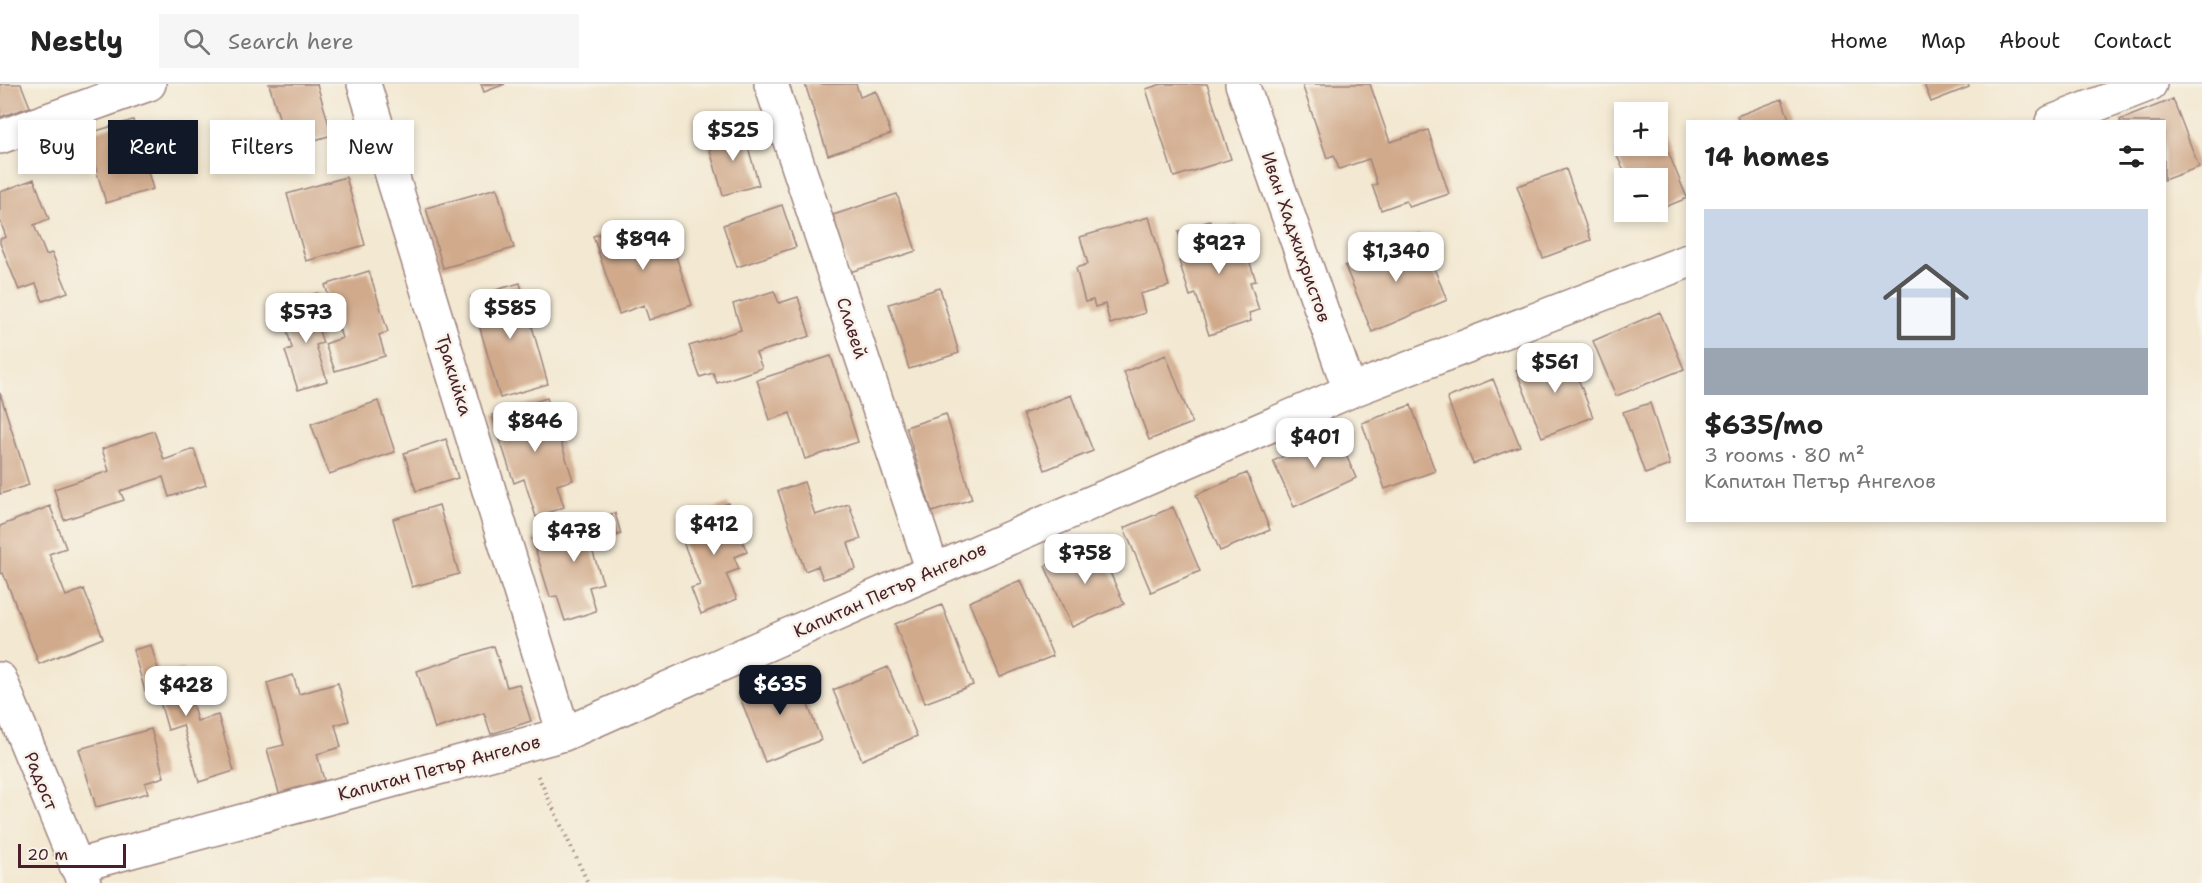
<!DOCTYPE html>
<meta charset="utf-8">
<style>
:root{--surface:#fff;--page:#f6f6f6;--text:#222;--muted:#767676;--line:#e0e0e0;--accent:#111827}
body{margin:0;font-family:"Shantell Sans",sans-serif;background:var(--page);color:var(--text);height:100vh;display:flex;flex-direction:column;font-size:22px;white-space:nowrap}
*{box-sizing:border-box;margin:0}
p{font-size:20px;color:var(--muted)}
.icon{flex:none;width:33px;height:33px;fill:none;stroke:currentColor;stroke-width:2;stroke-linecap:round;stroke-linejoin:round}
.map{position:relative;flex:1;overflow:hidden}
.panel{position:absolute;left:1686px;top:36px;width:480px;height:402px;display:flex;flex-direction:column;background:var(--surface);border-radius:0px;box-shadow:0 3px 9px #0003}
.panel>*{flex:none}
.hud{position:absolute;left:18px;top:36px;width:570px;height:54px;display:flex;gap:12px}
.tools{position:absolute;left:1614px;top:18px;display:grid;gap:12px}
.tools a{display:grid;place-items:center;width:54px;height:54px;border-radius:0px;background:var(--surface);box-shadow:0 3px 9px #0003;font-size:30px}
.scale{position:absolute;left:18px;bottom:15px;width:108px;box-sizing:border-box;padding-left:6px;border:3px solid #4a1f2b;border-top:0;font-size:16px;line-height:21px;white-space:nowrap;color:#4a1f2b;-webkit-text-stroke:4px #f7f3e8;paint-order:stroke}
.price{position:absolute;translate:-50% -51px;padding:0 14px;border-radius:12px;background:#fff;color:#222;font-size:20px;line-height:39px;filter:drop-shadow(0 2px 3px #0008)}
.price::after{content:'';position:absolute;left:50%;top:36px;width:18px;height:14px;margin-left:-9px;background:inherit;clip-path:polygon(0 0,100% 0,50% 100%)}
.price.current{background:var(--accent);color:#fff}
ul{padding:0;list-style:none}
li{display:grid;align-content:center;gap:12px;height:318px;padding:0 18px}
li+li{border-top:2px solid var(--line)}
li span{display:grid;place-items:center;height:186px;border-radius:0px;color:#555}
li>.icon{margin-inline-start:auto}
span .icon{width:108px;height:108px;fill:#fffc;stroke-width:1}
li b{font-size:26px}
h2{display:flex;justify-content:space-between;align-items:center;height:72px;padding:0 18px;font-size:26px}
.chip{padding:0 21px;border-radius:0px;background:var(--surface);box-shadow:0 3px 9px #0003;font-size:21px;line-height:54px}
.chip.current{background:var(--accent);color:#fff}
header{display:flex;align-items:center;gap:36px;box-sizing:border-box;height:84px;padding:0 30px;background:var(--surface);border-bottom:2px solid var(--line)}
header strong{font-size:28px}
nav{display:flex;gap:33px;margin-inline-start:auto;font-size:21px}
.search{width:420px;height:54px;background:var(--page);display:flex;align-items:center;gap:15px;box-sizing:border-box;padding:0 21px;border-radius:0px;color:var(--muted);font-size:22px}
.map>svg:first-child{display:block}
.building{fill:#d1aa8c}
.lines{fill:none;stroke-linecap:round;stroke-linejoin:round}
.minor-casing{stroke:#9e847e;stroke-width:36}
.path{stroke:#9e847e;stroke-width:4;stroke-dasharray:1.5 4.5;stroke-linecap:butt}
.minor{stroke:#fff;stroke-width:33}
.labels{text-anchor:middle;stroke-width:5;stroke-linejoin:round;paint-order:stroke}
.street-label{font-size:18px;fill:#4a1f2b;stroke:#f7f3e8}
</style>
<header>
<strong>Nestly</strong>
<div class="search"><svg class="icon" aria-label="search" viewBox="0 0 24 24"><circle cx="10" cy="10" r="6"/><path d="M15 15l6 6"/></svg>Search here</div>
<nav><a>Home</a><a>Map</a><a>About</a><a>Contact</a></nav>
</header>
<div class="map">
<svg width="2202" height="799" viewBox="0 0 2202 799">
<rect width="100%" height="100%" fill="#f7f3e8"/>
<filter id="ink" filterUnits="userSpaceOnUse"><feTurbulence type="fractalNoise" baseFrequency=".0167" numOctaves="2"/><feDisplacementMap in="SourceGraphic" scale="12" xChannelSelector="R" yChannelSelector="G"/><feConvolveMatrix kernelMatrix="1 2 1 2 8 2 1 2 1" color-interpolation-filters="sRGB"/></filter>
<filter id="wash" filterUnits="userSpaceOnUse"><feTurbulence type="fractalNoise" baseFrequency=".008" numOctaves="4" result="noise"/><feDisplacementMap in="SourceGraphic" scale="24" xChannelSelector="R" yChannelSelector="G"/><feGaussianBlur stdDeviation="1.35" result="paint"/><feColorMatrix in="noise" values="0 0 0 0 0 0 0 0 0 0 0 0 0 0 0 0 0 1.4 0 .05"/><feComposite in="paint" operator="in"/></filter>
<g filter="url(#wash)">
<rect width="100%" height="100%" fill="#f3e8d1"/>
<g id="blocks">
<path class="building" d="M0,0H21L30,23L0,33Z
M269,0H317L332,51L288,64Z
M481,0H505L484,8Z
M805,0H856L860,13L876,7L891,50L828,71Z
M1162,0H1207L1231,75L1174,93L1146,5Z
M1302,0H1370L1390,58L1428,46L1449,110L1409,123L1406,117L1381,126L1372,101L1377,100L1369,75L1339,85L1334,71L1327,74Z
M1924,0H1968L1969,3L1931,18Z
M1782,15L1790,38H1739L1737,32Z
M2173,15L2199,83L2164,96V38H2120V36Z
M133,36L153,105L106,119L86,50Z
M743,46L759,101L723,111L707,56Z
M1660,48L1687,114L1658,126V94H1627L1615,67L1629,62H1658V49Z
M1566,85L1591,156L1543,174L1517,102Z
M346,93L365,161L306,177L287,110Z
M34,95L49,135L34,141L46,171L52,169L68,208L43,217L36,200L19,206L0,159V155L6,153L0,136V108Z
M497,104L514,164L443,184L426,124Z
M897,110L916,167L850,188L833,131Z
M782,121L796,163L737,183L723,141Z
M1149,133L1169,202L1140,210L1145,229L1110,240L1105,220L1095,223L1093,216L1085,218L1076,184L1088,180L1080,153Z
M1210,137L1214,147L1237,140L1256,197L1250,198L1259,226L1249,229L1251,237L1209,251L1196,210L1190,212L1179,177L1187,174L1178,148Z
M665,139L692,221L649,236L644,221L619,230L593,152L621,144L623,153Z
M1420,150L1447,216L1372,248L1345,182Z
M369,187L388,248L379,251L385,272L335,287L325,260L342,254L325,201Z
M520,199L548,300L500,314L471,213Z
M940,204L959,269L909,285L889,220Z
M774,207L779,219L798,213L810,252L756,269L762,284L717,299L713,289L700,293L689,262L741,246L733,220Z
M317,209L324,232L315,235L323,259L316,261L327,297L298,306L285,267L292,264L286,243L300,239L293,217Z
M1660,228L1684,285L1616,312L1593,257Z
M1567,266L1593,333L1542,353L1516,286Z
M1166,271L1192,339L1149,356L1124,288Z
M831,272L858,358L805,375L790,329L770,336L757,296Z
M1493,295L1520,362L1473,380L1447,314Z
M0,309L29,401L0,410Z
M1071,311L1093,367L1045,386L1023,330Z
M547,314L573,396L557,401L564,423L536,433L524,395L514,399L492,331Z
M378,317L395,368L329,390L311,340Z
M1650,319L1670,381L1645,390L1623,328Z
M1411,321L1435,387L1385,405L1362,339Z
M946,330L972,415L932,428L906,343Z
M154,347L164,376L194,365L206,401L169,413L163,393L120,407L124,416L64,436L54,405L109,387L102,365Z
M1336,348L1356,394L1294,423L1273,377Z
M446,355L458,394L416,407L404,369Z
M1247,389L1270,446L1220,467L1196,411Z
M804,398L815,431L849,420L861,455L848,459L856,485L823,495L818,482L805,487L778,407Z
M728,419L747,468L734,473L739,485L726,490L737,515L701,530L691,504L700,501L680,450L692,445L689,435Z
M439,421L459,490L412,503L393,435Z
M50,422L66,464L49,470L66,512L84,505L103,554L39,580L3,489L0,490V442Z
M1173,423L1200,487L1151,508L1124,444Z
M615,429L621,450L590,460L603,499L589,503L596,527L565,537L557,512L550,513L532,455Z
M1097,459L1124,520L1072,543L1045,482Z
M1021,496L1053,572L1000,593L969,518Z
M942,521L973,601L925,619L895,540Z
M151,561L160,592L183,585L197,637L218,631L234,687L199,698L183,641L168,646L156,604L145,607L133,566Z
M494,562L507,603L519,600L531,637L491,650L484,629L435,645L417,587Z
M888,583L917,652L862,676L833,606Z
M795,586L821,656L765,678L738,608Z
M293,591L299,610L338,599L349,637L335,641L341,663L317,670L324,696L279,709L267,665L284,661L267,599Z
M151,645L164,693L145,699L148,709L96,723L79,665Z"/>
</g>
</g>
<g filter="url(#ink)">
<use href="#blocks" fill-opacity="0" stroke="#9e847e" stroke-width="1.5"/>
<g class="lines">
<g class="minor-casing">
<path id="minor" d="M364,0L564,650
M771,0L933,487
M1242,0L1350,307
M2052,38L2150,0
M0,53L149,0
M0,595L84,799
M76,782L564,650L933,487L1350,307L1688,177"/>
</g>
<path class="path" d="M538,692L588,799"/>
<use href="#minor" class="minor"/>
</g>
</g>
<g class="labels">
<g class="street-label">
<text transform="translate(1296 153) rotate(71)" y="6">Иван Хаджихристов</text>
<text transform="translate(852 244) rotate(72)" y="6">Славей</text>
<text transform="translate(454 291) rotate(73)" y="6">Тракийка</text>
<text transform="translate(890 506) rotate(-24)" y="6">Капитан Петър Ангелов</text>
<text transform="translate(439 684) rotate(-15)" y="6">Капитан Петър Ангелов</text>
<text transform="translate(41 697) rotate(68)" y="6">Радост</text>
</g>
</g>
</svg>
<div class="tools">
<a>+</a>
<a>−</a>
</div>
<div class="scale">20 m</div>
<b class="price" style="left:733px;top:78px">$525</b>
<b class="price" style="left:643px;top:187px">$894</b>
<b class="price" style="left:1219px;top:191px">$927</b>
<b class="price" style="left:1396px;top:199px">$1,340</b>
<b class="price" style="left:510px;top:256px">$585</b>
<b class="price" style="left:306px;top:260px">$573</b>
<b class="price" style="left:1555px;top:310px">$561</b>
<b class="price" style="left:535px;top:369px">$846</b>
<b class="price" style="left:1315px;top:385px">$401</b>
<b class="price" style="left:714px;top:472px">$412</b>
<b class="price" style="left:574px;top:479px">$478</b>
<b class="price" style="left:1085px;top:501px">$758</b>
<b class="price current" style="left:780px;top:632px">$635</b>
<b class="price" style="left:186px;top:633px">$428</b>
<div class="hud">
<a class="chip">Buy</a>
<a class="chip current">Rent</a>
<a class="chip">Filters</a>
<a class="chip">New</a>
</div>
<section class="panel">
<h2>14 homes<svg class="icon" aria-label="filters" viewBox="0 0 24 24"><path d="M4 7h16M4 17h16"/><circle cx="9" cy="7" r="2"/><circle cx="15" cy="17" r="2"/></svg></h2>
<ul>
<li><span style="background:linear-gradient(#c9d6e8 75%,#9aa5b1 0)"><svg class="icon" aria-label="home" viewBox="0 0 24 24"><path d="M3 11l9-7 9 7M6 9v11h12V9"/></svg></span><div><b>$635/mo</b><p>3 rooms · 80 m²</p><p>Капитан Петър Ангелов</p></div></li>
</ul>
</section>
</div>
